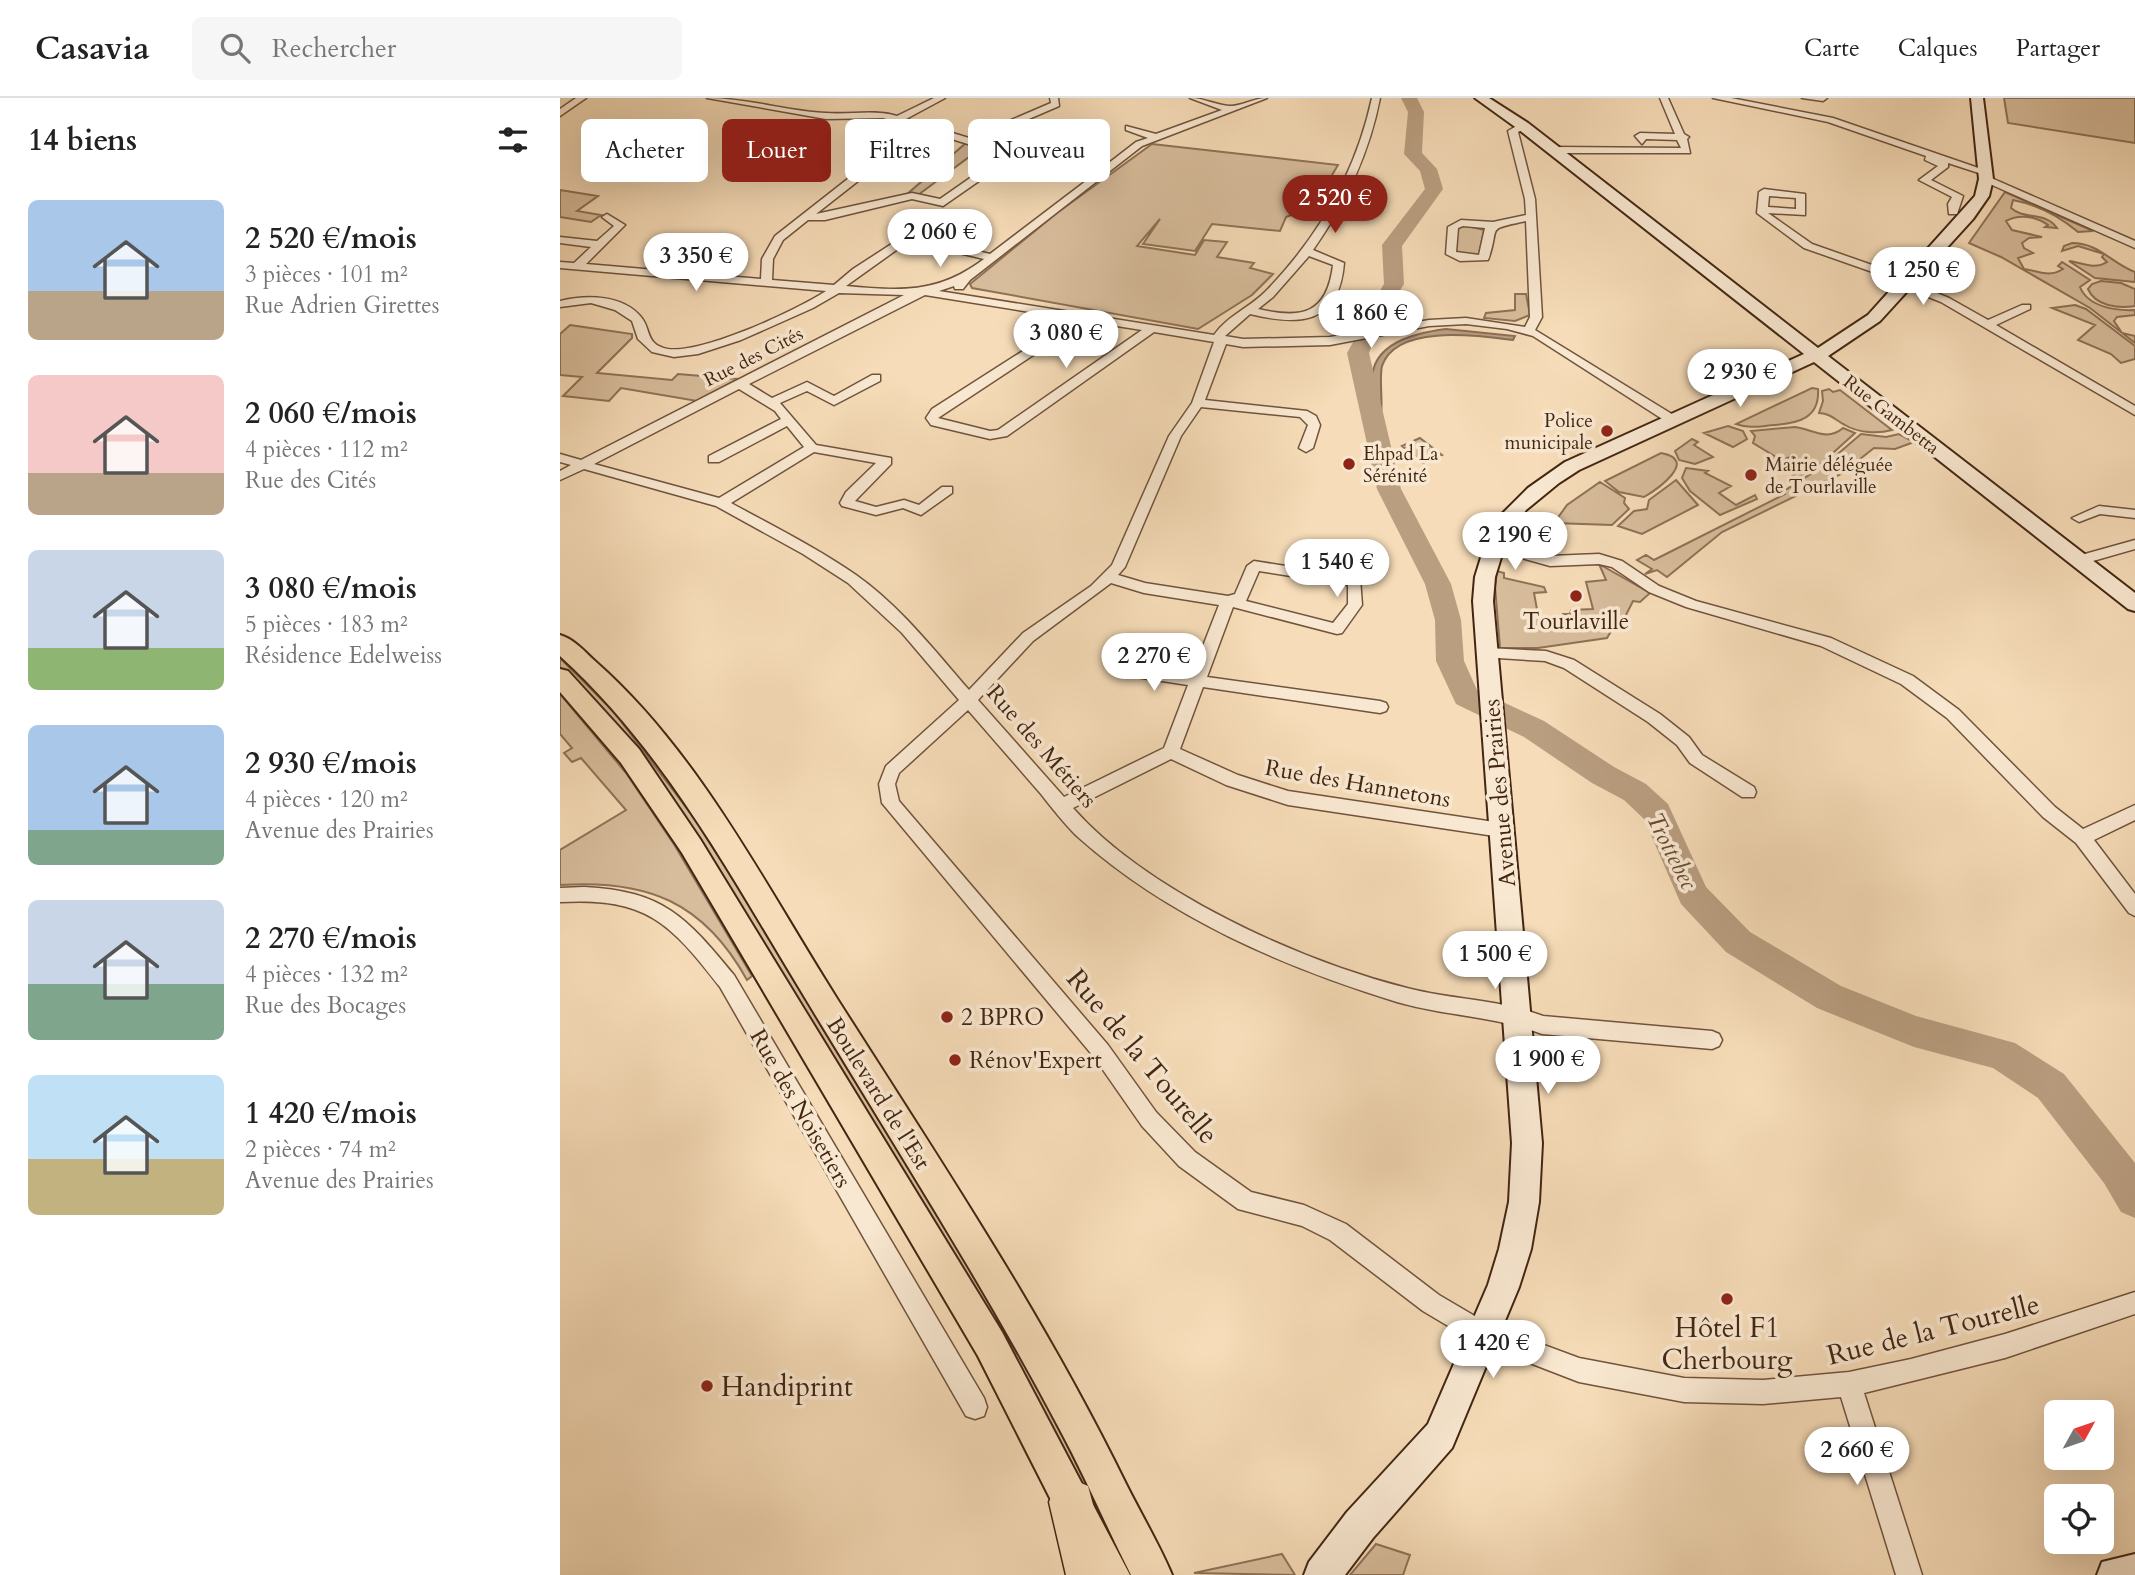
<!DOCTYPE html>
<html lang="fr">
<meta charset="utf-8">
<style>
:root{--surface:#fff;--page:#f6f6f6;--text:#222;--muted:#767676;--line:#e0e0e0;--accent:#8f2418}
body{margin:0;font-family:Cardo,serif;background:var(--page);color:var(--text);height:100vh;display:flex;flex-direction:column;font-size:26px;white-space:nowrap}
*{box-sizing:border-box;margin:0}
p{font-size:23px;color:var(--muted)}
.icon{flex:none;width:38px;height:38px;fill:none;stroke:currentColor;stroke-width:2;stroke-linecap:round;stroke-linejoin:round}
.map{position:relative;flex:1;overflow:hidden}
.sheet{display:flex;flex-direction:column;background:var(--surface);width:560px}
.sheet>*{flex:none}
.banner{position:absolute;left:21px;top:21px;width:665px;height:63px;display:flex;gap:14px}
.needle{width:46px;rotate:50deg}
.tools{position:absolute;left:1484px;top:1302px;display:grid;gap:14px}
.tools a{display:grid;place-items:center;width:70px;height:70px;border-radius:10px;background:var(--surface);box-shadow:0 7px 28px #0002;font-size:35px}
.price{position:absolute;translate:-50% -60px;padding:0 16px;border-radius:24px;background:#fff;color:#222;font-size:23px;line-height:46px;filter:drop-shadow(0 2px 4px #0008)}
.price::after{content:'';position:absolute;left:50%;top:42px;width:21px;height:16px;margin-left:-10px;background:inherit;clip-path:polygon(0 0,100% 0,50% 100%)}
.price.active{background:var(--accent);color:#fff}
ul{padding:0;list-style:none}
li{display:flex;align-items:center;gap:21px;height:175px;padding:0 28px}
li span{display:grid;place-items:center;flex:none;width:196px;height:140px;border-radius:10px;color:#555}
li>.icon{margin-inline-start:auto}
span .icon{width:84px;height:84px;fill:#fffc;stroke-width:1}
li b{font-size:30px}
h2{display:flex;justify-content:space-between;align-items:center;height:84px;padding:0 28px;font-size:30px}
.tag{padding:0 24px;border-radius:10px;background:var(--surface);box-shadow:0 7px 28px #0002;font-size:24px;line-height:63px}
.tag.active{background:var(--accent);color:#fff}
header{display:flex;align-items:center;gap:42px;box-sizing:border-box;height:98px;padding:0 35px;background:var(--surface);border-bottom:2px solid var(--line)}
header strong{font-size:33px}
nav{display:flex;gap:38px;margin-inline-start:auto;font-size:24px}
.search{width:490px;height:63px;background:var(--page);display:flex;align-items:center;gap:18px;box-sizing:border-box;padding:0 24px;border-radius:10px;color:var(--muted);font-size:26px}
main{display:flex;flex:1;min-height:0}
.map>svg:first-child{display:block}
.green{fill:#d8bd9c;stroke:#8e7257;stroke-width:2}
.water{fill:#b99e80;stroke:#8a6e54;stroke-width:2}
.lines{fill:none;stroke-linecap:round;stroke-linejoin:round}
.river{fill:#b99e80;fill-rule:evenodd}
.street-casing{stroke:#70543c;stroke-width:3}
.secondary-casing{stroke:#432612;stroke-width:4}
.primary-casing{stroke:#432612;stroke-width:4}
.highway-casing{stroke:#432612;stroke-width:3}
.street{fill:#f9e8d1;fill-rule:evenodd}
.secondary{fill:#f9e8d1;fill-rule:evenodd}
.primary{fill:#f6dcb8;fill-rule:evenodd}
.highway{fill:#f6dcb8;fill-rule:evenodd}
.poi-dot{fill:#8f2418;stroke:#f9e8d1;stroke-width:2.5}
.labels{text-anchor:middle;stroke-width:7;stroke-linejoin:round;paint-order:stroke}
.far-street-label{font-size:19px;fill:#432612;stroke:#f9e8d1}
.far-poi-label{font-size:19px;fill:#432612;stroke:#f9e8d1;text-anchor:start}
.poi-label{font-size:23px;fill:#432612;stroke:#f9e8d1;text-anchor:start}
.street-label{font-size:23px;fill:#432612;stroke:#f9e8d1}
.water-label{font-size:24px;font-style:italic;fill:#664a33;stroke:#f9e8d1}
.near-street-label{font-size:28px;fill:#432612;stroke:#f9e8d1}
.near-poi-label{font-size:28px;fill:#432612;stroke:#f9e8d1}
</style>
<header>
<strong>Casavia</strong>
<div class="search"><svg class="icon" aria-label="search" viewBox="0 0 24 24"><circle cx="10" cy="10" r="6"/><path d="M15 15l6 6"/></svg>Rechercher</div>
<nav><a>Carte</a><a>Calques</a><a>Partager</a></nav>
</header>
<main>
<section class="sheet">
<h2>14 biens<svg class="icon" aria-label="filters" viewBox="0 0 24 24"><path d="M4 7h16M4 17h16"/><circle cx="9" cy="7" r="2"/><circle cx="15" cy="17" r="2"/></svg></h2>
<ul>
<li><span style="background:linear-gradient(#a9c7e8 65%,#b9a48a 0)"><svg class="icon" aria-label="home" viewBox="0 0 24 24"><path d="M3 11l9-7 9 7M6 9v11h12V9"/></svg></span><div><b>2 520 €/mois</b><p>3 pièces · 101 m²</p><p>Rue Adrien Girettes</p></div></li>
<li><span style="background:linear-gradient(#f6c9c9 70%,#b9a48a 0)"><svg class="icon" aria-label="home" viewBox="0 0 24 24"><path d="M3 11l9-7 9 7M6 9v11h12V9"/></svg></span><div><b>2 060 €/mois</b><p>4 pièces · 112 m²</p><p>Rue des Cités</p></div></li>
<li><span style="background:linear-gradient(#c9d6e8 70%,#8fb573 0)"><svg class="icon" aria-label="home" viewBox="0 0 24 24"><path d="M3 11l9-7 9 7M6 9v11h12V9"/></svg></span><div><b>3 080 €/mois</b><p>5 pièces · 183 m²</p><p>Résidence Edelweiss</p></div></li>
<li><span style="background:linear-gradient(#a9c7e8 75%,#7fa58c 0)"><svg class="icon" aria-label="home" viewBox="0 0 24 24"><path d="M3 11l9-7 9 7M6 9v11h12V9"/></svg></span><div><b>2 930 €/mois</b><p>4 pièces · 120 m²</p><p>Avenue des Prairies</p></div></li>
<li><span style="background:linear-gradient(#c9d6e8 60%,#7fa58c 0)"><svg class="icon" aria-label="home" viewBox="0 0 24 24"><path d="M3 11l9-7 9 7M6 9v11h12V9"/></svg></span><div><b>2 270 €/mois</b><p>4 pièces · 132 m²</p><p>Rue des Bocages</p></div></li>
<li><span style="background:linear-gradient(#bfe0f5 60%,#c2b280 0)"><svg class="icon" aria-label="home" viewBox="0 0 24 24"><path d="M3 11l9-7 9 7M6 9v11h12V9"/></svg></span><div><b>1 420 €/mois</b><p>2 pièces · 74 m²</p><p>Avenue des Prairies</p></div></li>
</ul>
</section>
<div class="map">
<svg width="1575" height="1477" viewBox="0 0 1575 1477">
<rect width="100%" height="100%" fill="#f6dcb8"/>
<filter id="stains"><feTurbulence type="fractalNoise" baseFrequency=".00286" numOctaves="4"/><feColorMatrix values="0 0 0 0 .2 0 0 0 0 .09 0 0 0 0 .02 0 0 0 .5 -.17"/></filter>
<radialGradient id="worn" r=".72"><stop offset=".6" stop-color="#630" stop-opacity="0"/><stop offset="1" stop-color="#630" stop-opacity=".3"/></radialGradient>
<path class="green" d="M1444,0H1575V45L1448,25Z
M406,45L421,50L358,97H346Z
M592,46L778,67C763,92 755,109 726,119L720,133L652,126L635,153L583,146L600,121L577,148L635,157L644,142L667,144L657,159L694,165L690,170L713,176L692,197L638,231L412,190L410,186L497,115Z
M0,92L38,98L17,113L41,117L31,124L0,119Z
M1445,94L1533,133L1518,134C1498,117 1478,107 1453,102L1451,110C1464,122 1485,113 1497,130L1485,129L1488,127C1476,118 1459,116 1446,123L1452,132L1482,139L1469,140L1462,145L1464,150L1473,155L1458,160L1464,171C1479,173 1489,180 1503,171L1498,168L1502,164L1530,182L1520,189C1528,209 1556,213 1575,212V217L1557,219L1554,223L1562,235L1575,238V245L1530,210L1441,159L1409,145Z
M904,127L924,132L919,157H900L896,154L897,131Z
M1512,145C1539,145 1551,165 1575,174V184L1535,180L1509,163C1523,165 1534,172 1547,164L1542,159L1544,156L1518,148L1502,153L1504,148Z
M1541,183L1561,185L1575,191V208C1559,211 1535,208 1528,191L1532,186Z
M955,196H966L970,217L955,223L924,220L926,215L955,212Z
M1515,207L1526,211L1575,248V261L1561,265L1551,256L1518,242L1535,227L1492,210Z
M10,227L72,236V240L37,275L112,282L118,276L178,281L137,303L61,290L49,303L3,298L22,279L0,277V236Z
M1146,270H1185L1195,273L1164,286L1146,275L1149,274Z
M1252,290L1258,291C1260,320 1239,325 1215,327C1200,328 1190,331 1176,326Z
M1269,291L1273,294L1280,292L1332,332C1318,336 1298,335 1285,327C1275,322 1272,316 1259,315L1263,303L1262,293Z
M1168,328L1183,333L1187,341L1173,349L1144,335Z
M1235,329C1252,331 1267,344 1283,330L1295,335L1263,364L1233,382L1229,380L1248,369L1232,358L1219,364L1213,361L1216,359L1193,345L1195,338L1191,333Z
M1301,336L1326,339L1339,336L1354,344L1335,351L1314,350L1281,376L1162,434L1107,479L1097,472L1085,476L1092,471L1077,462L1086,457L1094,462L1225,396L1224,393L1265,367Z
M860,340L882,357L863,365L842,348Z
M1132,341L1138,344L1134,347L1153,359L1135,366L1119,362L1115,353Z
M1101,355C1140,362 1096,392 1084,399L1059,394L1045,383Z
M1126,370L1148,373L1145,375L1171,388L1159,395L1176,407L1195,397L1197,401L1160,417L1130,393L1122,380Z
M1116,382L1138,407L1082,436L1058,428L1074,413L1087,411L1089,402Z
M1040,384L1065,400L1064,405L1069,411L1052,427L994,425L1007,407Z
M1039,466L1090,495L1080,504L1073,503L1064,521L1056,525L1047,540L978,550H940L935,488L937,473L944,475V480L984,489L986,494L974,495L980,528L1005,533L1003,516H1010L1011,512L1033,511L1026,484L1046,482Z
M0,560L54,614L140,728L403,1153L489,1300L575,1477H564L48,618L0,569Z
M0,596L66,675L115,748L192,878L187,882C144,804 87,781 0,787V752L66,712L21,660L12,664L4,655L12,650L0,636Z
M816,1446L850,1457L843,1477H790Z
M722,1456L735,1477L634,1475Z"/>
<path class="water" d="M886,231L955,238L953,242C921,238 836,225 822,268C819,280 823,304 821,317L811,318L804,287L812,285C810,245 855,235 886,231Z"/>
<g class="lines">
<path class="river" d="M841,0H857L864,14L862,55L877,71L883,91L842,148L844,186L815,233L808,235L798,229L824,186L822,147L865,91L860,73L844,56L848,14Z
M803,237L814,243L809,255L841,391L891,486L901,522L904,563L917,592L984,623L1054,669L1086,686L1108,706L1146,789L1190,834L1281,888L1356,918L1455,945L1504,976L1575,1065V1120L1561,1114L1544,1085L1478,1000L1433,970L1354,949L1257,910L1166,854L1121,806L1084,721L1064,702L1032,685L964,639L896,606L876,563L875,522L865,486L817,391L787,255L796,239Z"/>
<g class="street-casing">
<path id="street" d="M16,0H26L0,18V11Z
M147,0C187,0 226,13 266,15C290,17 314,11 337,18L374,0H385L346,21L409,40L491,5L490,0H498L499,8L418,43L532,78L576,44L588,40L566,32V28L596,36L662,12L630,0C644,0 655,7 669,8C680,9 694,0 707,0L582,48L410,182L403,191H395L394,188L379,193L654,237C668,217 691,209 707,192C759,138 796,74 812,0H820C809,56 786,105 753,152L784,165C779,227 739,228 690,216L665,238L683,241L770,239L869,222L906,220L965,229L970,219L966,123C923,132 941,128 928,162L900,163L886,156L888,129L901,122L933,124L966,117L965,101L948,33L960,26H966V30L958,34L975,101L982,219L975,232L1115,318V324H1107L973,238L947,231L906,226L869,228L770,247L683,249L666,246L645,302L747,313L756,318L760,327L753,350L746,354L739,350L748,327L740,319L641,309L621,338L565,469L558,477L585,485L668,498L675,496L687,468L694,463L800,480L802,507L782,535L777,536L673,509L647,579L820,603L826,605L828,609L826,613L820,615L643,589L620,651L678,677L728,693L941,725L947,727L950,732L947,737L941,739L728,707L666,687L611,661L513,710C587,794 740,863 847,890C892,902 939,901 983,918L1152,933L1159,936L1162,942L1159,948L1152,951L982,936C935,918 885,918 837,904C724,869 609,820 519,740C505,727 493,711 481,696C457,668 432,640 408,612L339,675L335,686L339,703L548,947L596,1014L635,1054L691,1094L744,1107L786,1126L879,1197L930,1227L1019,1260L1124,1280L1203,1282L1289,1274L1351,1261L1445,1236L1575,1194V1216L1445,1260L1304,1295L1362,1477H1336L1281,1299L1203,1306L1124,1304L1019,1284L915,1244L863,1213L770,1142L742,1128L678,1111L619,1068L582,1028L534,959L322,705L319,686L326,668L399,602L342,535L288,485L243,456L156,408L24,371L0,382V373L11,367L0,364V356L21,362L344,197L279,195L253,210L181,242L138,256L114,259L92,254L78,241L72,223L55,212L31,205L0,209V203C25,197 62,196 81,219C90,229 86,243 101,249C130,263 239,211 266,193L0,170V164L14,165L31,149L0,145V139L37,143L54,128L42,119L47,116L65,127L26,166L201,181L202,161L215,138L354,29L323,20L266,21ZM363,32L443,57L380,101L352,95L256,116ZM452,60L526,83L430,156L347,136L293,171L274,187L212,182L213,161L223,142L248,122H265L352,101L383,108ZM903,128L925,130L919,157L896,154L898,130ZM349,143L424,161C378,196 341,193 286,188ZM749,158L773,167C767,217 741,221 698,211L713,199ZM365,197L513,221L372,311L366,320L371,327L430,341L447,338L594,234L654,244L632,305L609,338L552,467L531,488L463,535L409,592C374,552 340,508 296,477C257,450 213,428 171,405L254,354L316,365L286,394L280,405L282,408L316,417L343,410L361,417L392,395V389H382L359,407L344,402L316,409L295,403L331,366V360L256,347L220,305L247,293L274,307L320,283V277H312L274,298L247,284L212,300L189,286ZM525,223L582,232L438,332L430,333L378,320ZM179,291L215,313L221,321L149,358V364H159L227,328L244,349L159,400L34,366ZM699,473L788,487V506L773,525L686,503ZM551,485L584,495L659,507L632,576L556,566L548,571L556,576L628,587L604,650L504,699L418,602L473,543Z
M1100,0H1108L1124,36L1129,39L1127,41L1130,55H995L990,52L995,49L1121,50L1117,42L1086,41L1082,46L1075,38L1080,35L1115,36Z
M1153,0H1171L1273,20L1430,74L1425,77L1388,65V69L1371,82L1403,98L1397,116H1389L1388,106L1392,99L1359,82L1378,68L1365,62L1366,58L1268,24Z
M1242,0H1267L1263,3Z
M1423,79H1429L1575,143V150L1423,83Z
M1204,91L1245,96V117L1208,115L1252,146L1352,181V185L1389,200L1428,222L1462,207H1470V211L1436,227L1575,308V317L1381,204L1341,188V184L1244,150L1197,115L1199,94ZM1209,98L1236,100V111L1208,109Z
M1539,408L1575,412V420L1540,416L1519,424L1512,420Z
M1575,442V451L1519,467L1512,462L1514,459Z
M931,443L990,458L1039,456L1062,463L1099,488L1136,503L1271,540L1353,578L1399,612L1495,709L1523,731L1575,707V722L1534,742L1575,796V818L1569,815L1516,745L1483,719L1387,620L1341,586L1261,548L1126,509L1089,494L1052,469L1039,466L990,468L926,450L924,447Z
M927,550L986,553L1014,562L1100,616L1129,639L1142,657L1194,689L1196,694L1194,699H1182L1130,665L1117,647L1088,624L1004,570L985,563L922,559L919,555L922,551Z
M24,789C104,793 126,819 174,877L424,1300L427,1309L424,1318L415,1321L406,1318L160,889C110,825 87,799 0,804V790Z"/>
</g>
<g class="secondary-casing">
<path id="secondary" d="M915,0H929L968,25L1258,250L1308,217L1415,98L1419,81L1411,0H1423L1433,81L1429,98L1413,121L1320,223L1268,258L1575,495V513L1568,511L1254,264L1019,372L999,385L966,412L947,440L935,479L933,503L982,1045L979,1104L971,1151L959,1189L892,1350L813,1440L785,1477H744L749,1464L787,1414L868,1326L928,1187L939,1151L949,1104L952,1045L913,503L915,479L927,440L940,418L968,390L1005,364L1244,256L958,31Z
M1575,1456V1477H1537L1542,1464Z"/>
</g>
<g class="primary-casing">
<path id="primary" d="M0,537C14,541 25,554 36,564C138,654 204,785 276,899C377,1058 483,1216 566,1386C581,1416 599,1446 612,1477H571C546,1428 525,1378 499,1330C422,1184 332,1044 247,903C173,782 106,654 0,558Z
M0,571L8,573L79,651L140,741L442,1234L570,1477H529L418,1258L122,755L61,665L0,594Z"/>
</g>
<g class="highway-casing">
<path id="highway" d="M512,1381L528,1388L552,1477H506L489,1404L496,1388Z"/>
</g>
<use href="#street" class="street"/>
<use href="#secondary" class="secondary"/>
<use href="#primary" class="primary"/>
<use href="#highway" class="highway"/>
</g>
<g class="poi-dot">
<circle cx="1047" cy="333" r="7"/>
<circle cx="789" cy="366" r="7"/>
<circle cx="1191" cy="377" r="7"/>
<circle cx="1016" cy="498" r="7"/>
<circle cx="387" cy="919" r="7"/>
<circle cx="395" cy="962" r="7"/>
<circle cx="1167" cy="1201" r="7"/>
<circle cx="147" cy="1288" r="7"/>
</g>
<g class="labels">
<g class="far-street-label">
<text transform="translate(193 258) rotate(-27)" y="7">Rue des Cités</text>
<text transform="translate(1332 316) rotate(38)" y="7">Rue Gambetta</text>
</g>
<g class="far-poi-label">
<text x="1033" y="329" text-anchor="end">Police<tspan x="1033" dy="22">municipale</tspan></text>
<text x="803" y="362">Ehpad La<tspan x="803" dy="22">Sérénité</tspan></text>
<text x="1205" y="373">Mairie déléguée<tspan x="1205" dy="22">de Tourlaville</tspan></text>
</g>
<g class="poi-label">
<text x="1016" y="531" text-anchor="middle">Tourlaville</text>
<text x="401" y="927">2 BPRO</text>
<text x="409" y="970">Rénov'Expert</text>
</g>
<g class="street-label">
<text transform="translate(482 648) rotate(49)" y="8">Rue des Métiers</text>
<text transform="translate(798 685) rotate(10)" y="8">Rue des Hannetons</text>
<text transform="translate(939 695) rotate(-95)" y="8">Avenue des Prairies</text>
<text transform="translate(319 995) rotate(58)" y="8">Boulevard de l'Est</text>
<text transform="translate(241 1010) rotate(60)" y="8">Rue des Noisetiers</text>
</g>
<g class="water-label">
<text transform="translate(1112 753) rotate(63)" y="8">Trottebec</text>
</g>
<g class="near-street-label">
<text transform="translate(583 958) rotate(50)" y="10">Rue de la Tourelle</text>
<text transform="translate(1373 1231) rotate(-14)" y="10">Rue de la Tourelle</text>
</g>
<g class="near-poi-label">
<text x="1167" y="1239">Hôtel F1<tspan x="1167" dy="32">Cherbourg</tspan></text>
<text x="161" y="1298" text-anchor="start">Handiprint</text>
</g>
</g>
<rect width="100%" height="100%" filter="url(#stains)"/>
<rect width="100%" height="100%" fill="url(#worn)"/>
</svg>
<div class="tools">
<a><svg class="needle" viewBox="-14 -14 28 28"><path d="M0-13l5 13h-10z" fill="#e53935"/><path d="M0 13l5-13h-10z" fill="#767676"/></svg></a>
<a><svg class="icon" aria-label="locate" viewBox="0 0 24 24"><circle cx="12" cy="12" r="6"/><path d="M12 2v4M12 18v4M2 12h4M18 12h4"/></svg></a>
</div>
<b class="price active" style="left:775px;top:137px">2 520 €</b>
<b class="price" style="left:380px;top:171px">2 060 €</b>
<b class="price" style="left:136px;top:195px">3 350 €</b>
<b class="price" style="left:1363px;top:209px">1 250 €</b>
<b class="price" style="left:811px;top:252px">1 860 €</b>
<b class="price" style="left:506px;top:272px">3 080 €</b>
<b class="price" style="left:1180px;top:311px">2 930 €</b>
<b class="price" style="left:955px;top:474px">2 190 €</b>
<b class="price" style="left:777px;top:501px">1 540 €</b>
<b class="price" style="left:594px;top:595px">2 270 €</b>
<b class="price" style="left:935px;top:893px">1 500 €</b>
<b class="price" style="left:988px;top:998px">1 900 €</b>
<b class="price" style="left:933px;top:1282px">1 420 €</b>
<b class="price" style="left:1297px;top:1389px">2 660 €</b>
<div class="banner">
<a class="tag">Acheter</a>
<a class="tag active">Louer</a>
<a class="tag">Filtres</a>
<a class="tag">Nouveau</a>
</div>
</div>
</main>
